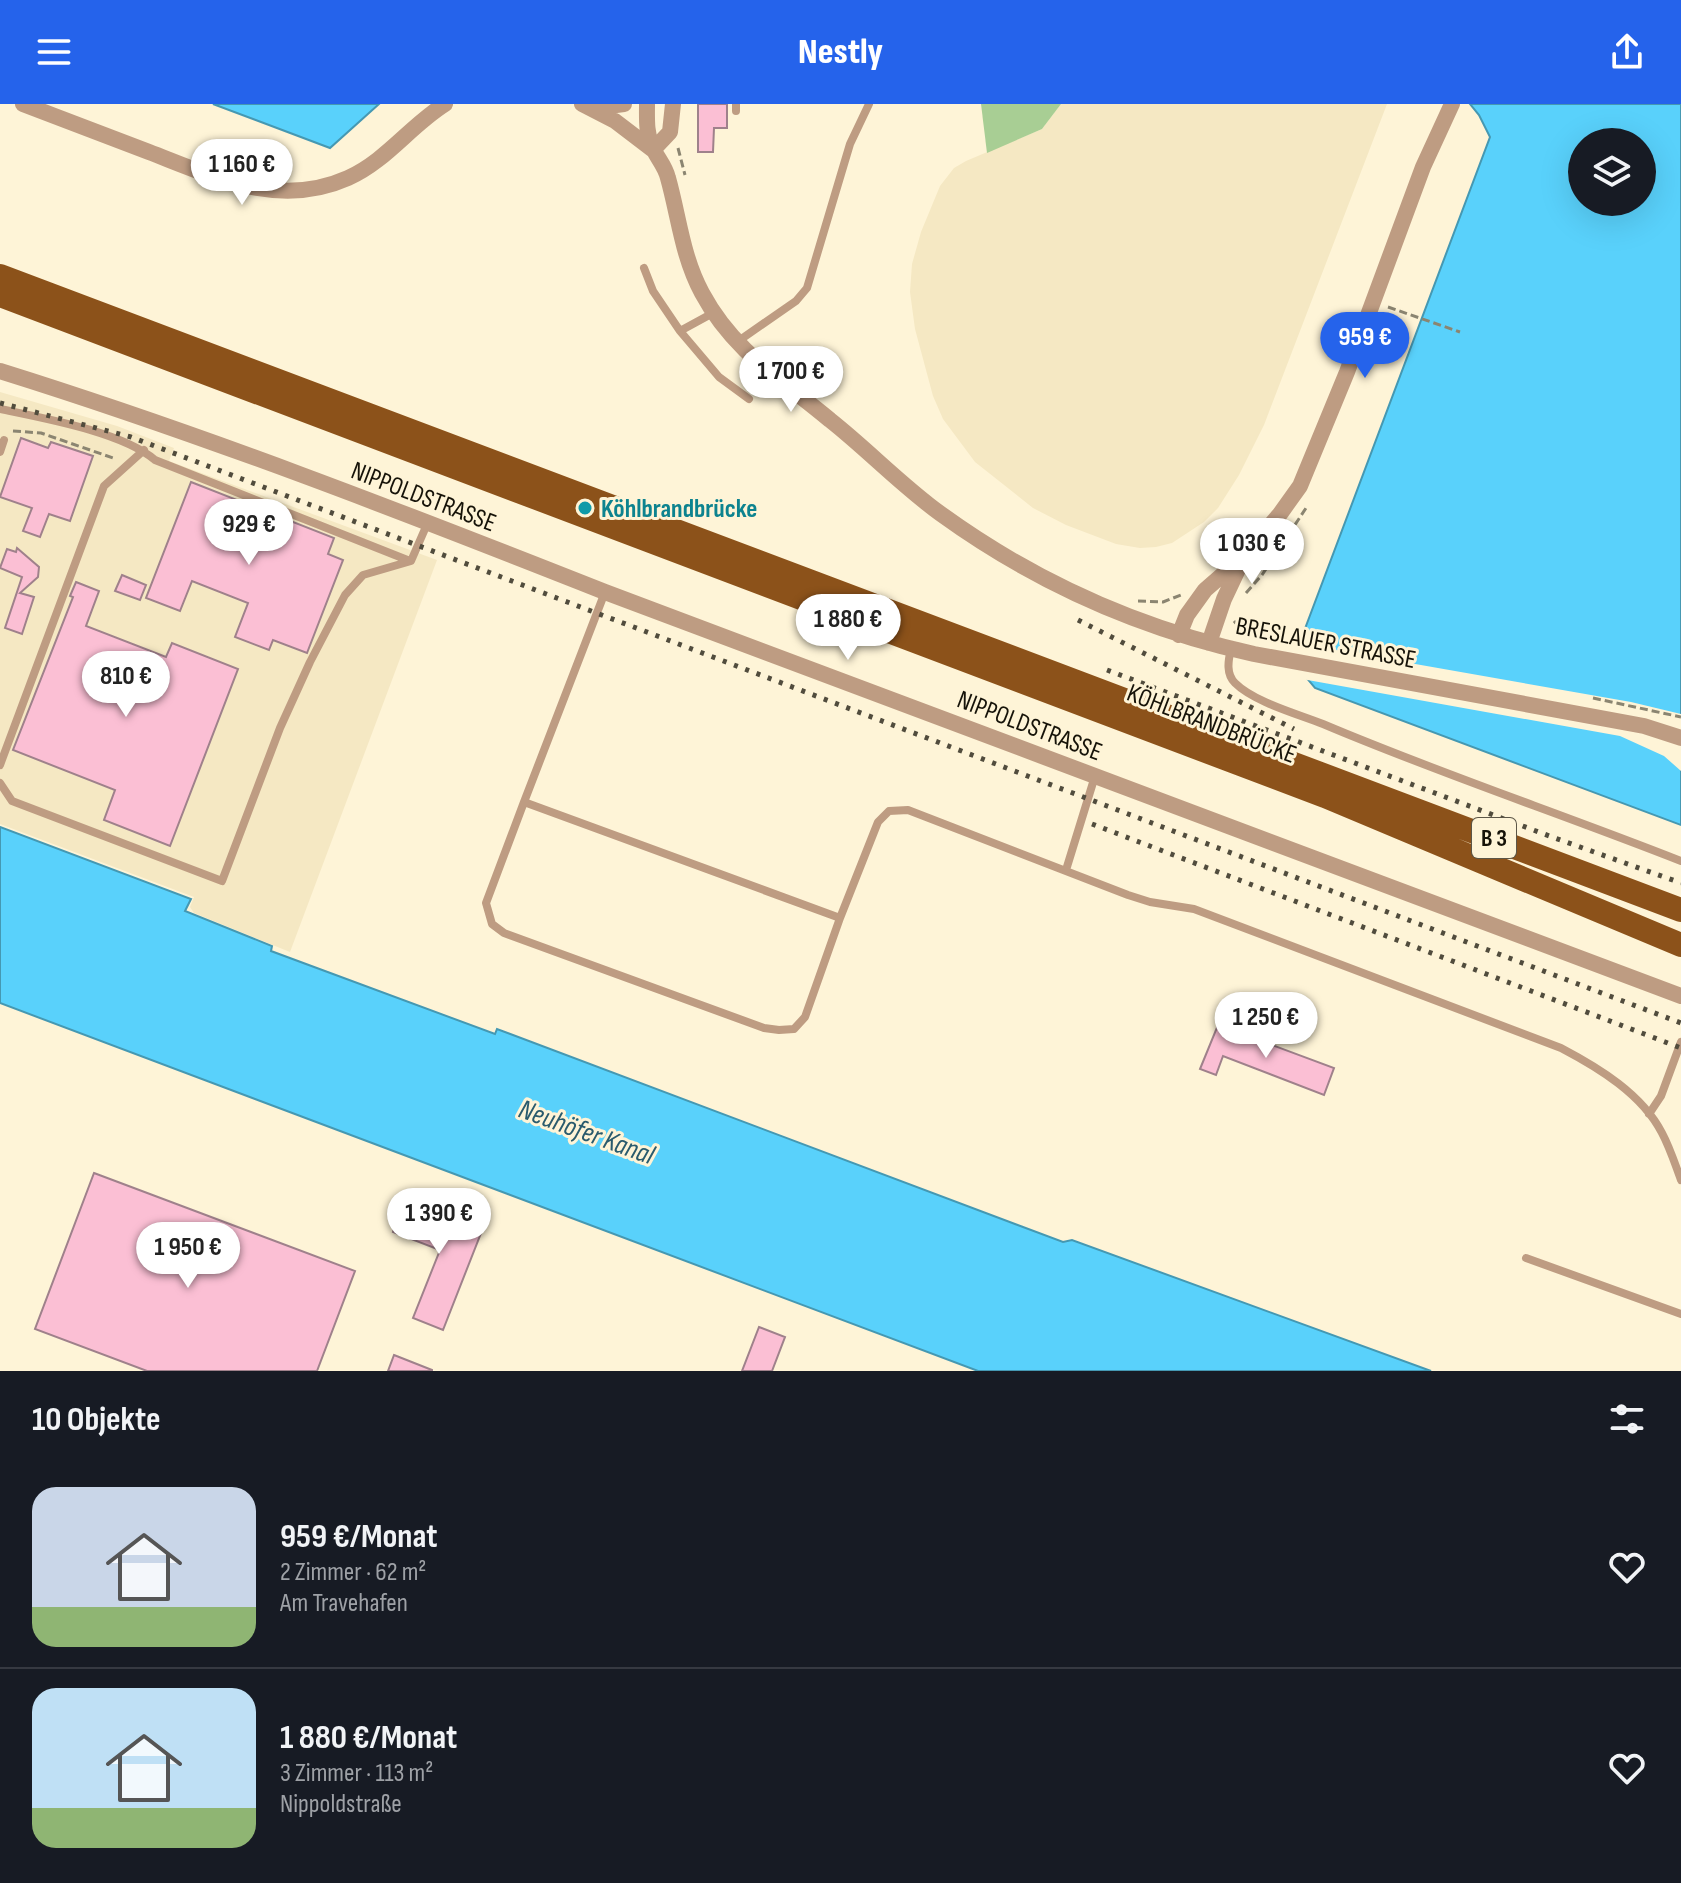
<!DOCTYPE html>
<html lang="de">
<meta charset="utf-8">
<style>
:root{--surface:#171b24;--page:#20242c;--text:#f1f3f6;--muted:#9ea1a6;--line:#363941;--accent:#2563eb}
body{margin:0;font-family:"Sofia Sans Condensed",sans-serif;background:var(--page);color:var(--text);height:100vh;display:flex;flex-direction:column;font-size:30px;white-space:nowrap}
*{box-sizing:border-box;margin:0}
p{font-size:26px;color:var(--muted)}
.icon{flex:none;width:44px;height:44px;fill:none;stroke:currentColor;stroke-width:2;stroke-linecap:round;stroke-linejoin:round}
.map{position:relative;height:1267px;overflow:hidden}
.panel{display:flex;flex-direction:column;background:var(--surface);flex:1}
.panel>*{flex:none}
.buttons{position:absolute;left:1568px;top:24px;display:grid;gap:16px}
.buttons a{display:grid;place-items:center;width:88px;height:88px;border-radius:50%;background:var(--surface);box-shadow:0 8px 32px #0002;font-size:40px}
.price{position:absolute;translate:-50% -68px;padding:0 18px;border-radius:28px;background:#fff;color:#222;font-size:26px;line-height:52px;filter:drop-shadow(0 2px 4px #0008)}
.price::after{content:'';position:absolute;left:50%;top:48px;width:24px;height:18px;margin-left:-12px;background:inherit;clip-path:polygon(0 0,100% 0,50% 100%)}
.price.active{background:var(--accent);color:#fff}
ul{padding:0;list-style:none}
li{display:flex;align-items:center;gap:24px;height:200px;padding:0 32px}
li+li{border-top:2px solid var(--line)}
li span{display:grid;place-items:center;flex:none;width:224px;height:160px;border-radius:24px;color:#555}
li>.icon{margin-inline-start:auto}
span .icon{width:96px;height:96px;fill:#fffc;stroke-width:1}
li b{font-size:34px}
h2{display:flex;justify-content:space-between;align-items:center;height:96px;padding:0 32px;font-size:34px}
header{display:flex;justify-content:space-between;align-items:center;height:104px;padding:0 32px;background:var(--accent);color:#fff;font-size:36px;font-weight:800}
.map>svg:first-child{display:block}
.built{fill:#f5e8c3}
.green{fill:#a8ce94}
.water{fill:#59d1fb;stroke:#4598b2;stroke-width:2;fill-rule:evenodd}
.pier{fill:#fef4d7}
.building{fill:#fbbfd4;stroke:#9f818b;stroke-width:2}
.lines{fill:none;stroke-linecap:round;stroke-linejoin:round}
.path{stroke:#8b8571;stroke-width:3;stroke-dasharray:8 4;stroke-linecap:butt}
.lane{stroke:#be9c82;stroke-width:8}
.street{stroke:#be9c82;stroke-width:16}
.primary{stroke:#8c521a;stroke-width:24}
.rail{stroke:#514c3d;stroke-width:5;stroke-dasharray:4 8;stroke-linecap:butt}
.culture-dot{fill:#0f9aa8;stroke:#fef4d7;stroke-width:3}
.labels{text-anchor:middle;stroke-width:6;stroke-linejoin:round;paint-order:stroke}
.shield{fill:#fef4d7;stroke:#5c5647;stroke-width:2}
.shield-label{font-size:24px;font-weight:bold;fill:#161309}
.street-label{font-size:26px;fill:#161309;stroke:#fef4d7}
.culture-label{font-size:26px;font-weight:bold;fill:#0d838f;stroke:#fef4d7;text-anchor:start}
.water-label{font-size:28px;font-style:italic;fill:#2a5b6d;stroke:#fef4d7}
</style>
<header><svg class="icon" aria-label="menu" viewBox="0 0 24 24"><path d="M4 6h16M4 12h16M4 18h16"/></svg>Nestly<svg class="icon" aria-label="share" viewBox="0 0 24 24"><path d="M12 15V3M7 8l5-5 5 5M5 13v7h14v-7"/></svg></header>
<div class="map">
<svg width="1681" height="1267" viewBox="0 0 1681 1267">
<rect width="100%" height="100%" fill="#fef4d7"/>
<path class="built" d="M1061,0H1387L1264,321L1239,371L1218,404L1204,418L1172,439L1156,443L1140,444L1116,440L1066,421L1033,404L975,358L943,315L933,292L915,225L910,188L912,160L921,128L940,82L954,64L966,57L1042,25Z
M0,288L117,322L174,344L169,357L437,456L290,848L194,809L190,803L194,793L0,720Z"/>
<path class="green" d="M981,0H1061L1042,25L987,49Z"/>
<path class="water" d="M213,0H379L330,44Z
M1470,0H1681V721L1315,584L1300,566V538L1490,33L1479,11ZM1582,38H1642V98H1582Z
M0,723L191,795L185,807L272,842L271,847L495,930L497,925L1063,1138L1072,1136L1431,1267H978L0,899Z"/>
<path class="pier" d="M1296,539L1631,598L1681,610V667L1664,652L1620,632L1302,575L1297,567Z"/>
<path class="building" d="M698,0H727V24H714L713,48H698Z
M21,334L48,344L51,338L93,352L70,417L49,410L40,433L23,427L32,404L0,393Z
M191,378L334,434L328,450L343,456L307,549L273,536L269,546L235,533L248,499L192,477L180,507L146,494Z
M17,444L39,463L38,473L20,489L34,493L22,530L5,524L22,473L0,464L7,445L16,448Z
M122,471L146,481L140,496L115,487Z
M76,478L99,487L86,522L166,553L172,539L238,565L170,742L104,716L115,686L13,646L73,493L70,492Z
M1218,921L1334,964L1324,991L1223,952L1216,971L1200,965Z
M94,1069L355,1167L317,1267H147L35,1225Z
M406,1094L483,1124L443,1226L413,1214L440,1146L393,1128Z
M759,1223L785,1233L772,1267H742Z
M394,1251L432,1266V1267H388Z"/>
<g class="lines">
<path class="path" d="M678,44L685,71
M1388,203L1460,228
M13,327L41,329L116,355
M1246,489L1262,471L1308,401
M1138,497L1163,498L1181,491
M1234,517L1244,529
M1593,594L1681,613"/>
<path class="lane" d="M736,0V7
M644,164L653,187L680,227L713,209
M680,227L719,273L749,295
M737,238L796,197L807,184L850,40L869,0
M0,305C43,314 122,328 155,356L410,457
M0,348L4,336
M605,488L524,698L840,814L878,718L889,707L908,706L1128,791L1150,798L1194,805L1561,944C1599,964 1642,990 1662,1029C1670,1044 1675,1060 1681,1076
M1231,545C1228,557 1226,570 1235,579C1254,598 1298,610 1323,620C1441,670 1562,710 1681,757
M0,661L104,382L144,346
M0,679L12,697L222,777L280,624L310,558L345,491L363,471L411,457L428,418
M524,698L486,799L492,820L504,829L764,924L779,926L794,925L805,913L840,814
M1066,766L1095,672
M1649,1010L1661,992L1681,938
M1526,1154L1681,1210"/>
<path class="street" d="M23,0C65,16 107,32 149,48C214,73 279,105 348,74C386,57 410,22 445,0
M582,0L615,17L653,46
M647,0C647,14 646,29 652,42C656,53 665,61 668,74C679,113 682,152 702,189C733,247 781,275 830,316C868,346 902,382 941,410C1035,478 1141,525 1254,550L1644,622L1681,634
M593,4L624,0
M653,46L670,28L673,0
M0,267C205,331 405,409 605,488L1681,892
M1179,531L1187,511L1205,486L1244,452L1280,410L1300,382L1347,268L1423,63L1452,0
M1209,539L1224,495L1242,457"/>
<path class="primary" d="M0,172L1681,806
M0,191L1325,692L1681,841"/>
<path class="rail" d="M0,299L131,333L1681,919
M1078,516L1294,625
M1107,566L1552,733L1681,779
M1092,720L1681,944"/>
</g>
<circle class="culture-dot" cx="585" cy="404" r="8"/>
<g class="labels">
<rect class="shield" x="1472" y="714" width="44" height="40" rx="6"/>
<g class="shield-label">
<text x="1494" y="742">B 3</text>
</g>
<g class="street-label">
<text transform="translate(424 392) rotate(21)" y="9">NIPPOLDSTRASSE</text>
<text transform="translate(1326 538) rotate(11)" y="9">BRESLAUER STRASSE</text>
<text transform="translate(1212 619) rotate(21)" y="9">KÖHLBRANDBRÜCKE</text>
<text transform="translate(1030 621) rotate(21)" y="9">NIPPOLDSTRASSE</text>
</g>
<g class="culture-label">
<text x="601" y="413">Köhlbrandbrücke</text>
</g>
<g class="water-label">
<text transform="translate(587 1027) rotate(20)" y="10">Neuhöfer Kanal</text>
</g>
</g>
</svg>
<div class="buttons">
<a><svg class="icon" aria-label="layers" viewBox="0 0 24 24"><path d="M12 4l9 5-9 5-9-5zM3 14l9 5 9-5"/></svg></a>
</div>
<b class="price" style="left:242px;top:103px">1 160 €</b>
<b class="price active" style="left:1365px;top:276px">959 €</b>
<b class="price" style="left:791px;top:310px">1 700 €</b>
<b class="price" style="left:249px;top:463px">929 €</b>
<b class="price" style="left:1252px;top:482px">1 030 €</b>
<b class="price" style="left:848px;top:558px">1 880 €</b>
<b class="price" style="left:126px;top:615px">810 €</b>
<b class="price" style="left:1266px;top:956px">1 250 €</b>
<b class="price" style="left:439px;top:1152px">1 390 €</b>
<b class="price" style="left:188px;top:1186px">1 950 €</b>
</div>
<section class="panel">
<h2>10 Objekte<svg class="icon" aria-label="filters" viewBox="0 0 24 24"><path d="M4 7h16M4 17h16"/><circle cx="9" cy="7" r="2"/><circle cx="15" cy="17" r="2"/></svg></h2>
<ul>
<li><span style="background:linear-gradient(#c9d6e8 75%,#8fb573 0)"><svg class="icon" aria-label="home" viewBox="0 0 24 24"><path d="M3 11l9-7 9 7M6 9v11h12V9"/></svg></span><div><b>959 €/Monat</b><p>2 Zimmer · 62 m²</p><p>Am Travehafen</p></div><svg class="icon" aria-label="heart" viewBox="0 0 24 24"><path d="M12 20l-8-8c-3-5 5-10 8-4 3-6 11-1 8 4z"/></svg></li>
<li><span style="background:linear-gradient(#bfe0f5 75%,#8fb573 0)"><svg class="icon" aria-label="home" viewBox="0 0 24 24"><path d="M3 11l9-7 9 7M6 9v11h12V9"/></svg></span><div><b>1 880 €/Monat</b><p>3 Zimmer · 113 m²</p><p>Nippoldstraße</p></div><svg class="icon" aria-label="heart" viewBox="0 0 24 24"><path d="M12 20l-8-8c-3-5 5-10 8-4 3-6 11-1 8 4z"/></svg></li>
</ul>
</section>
